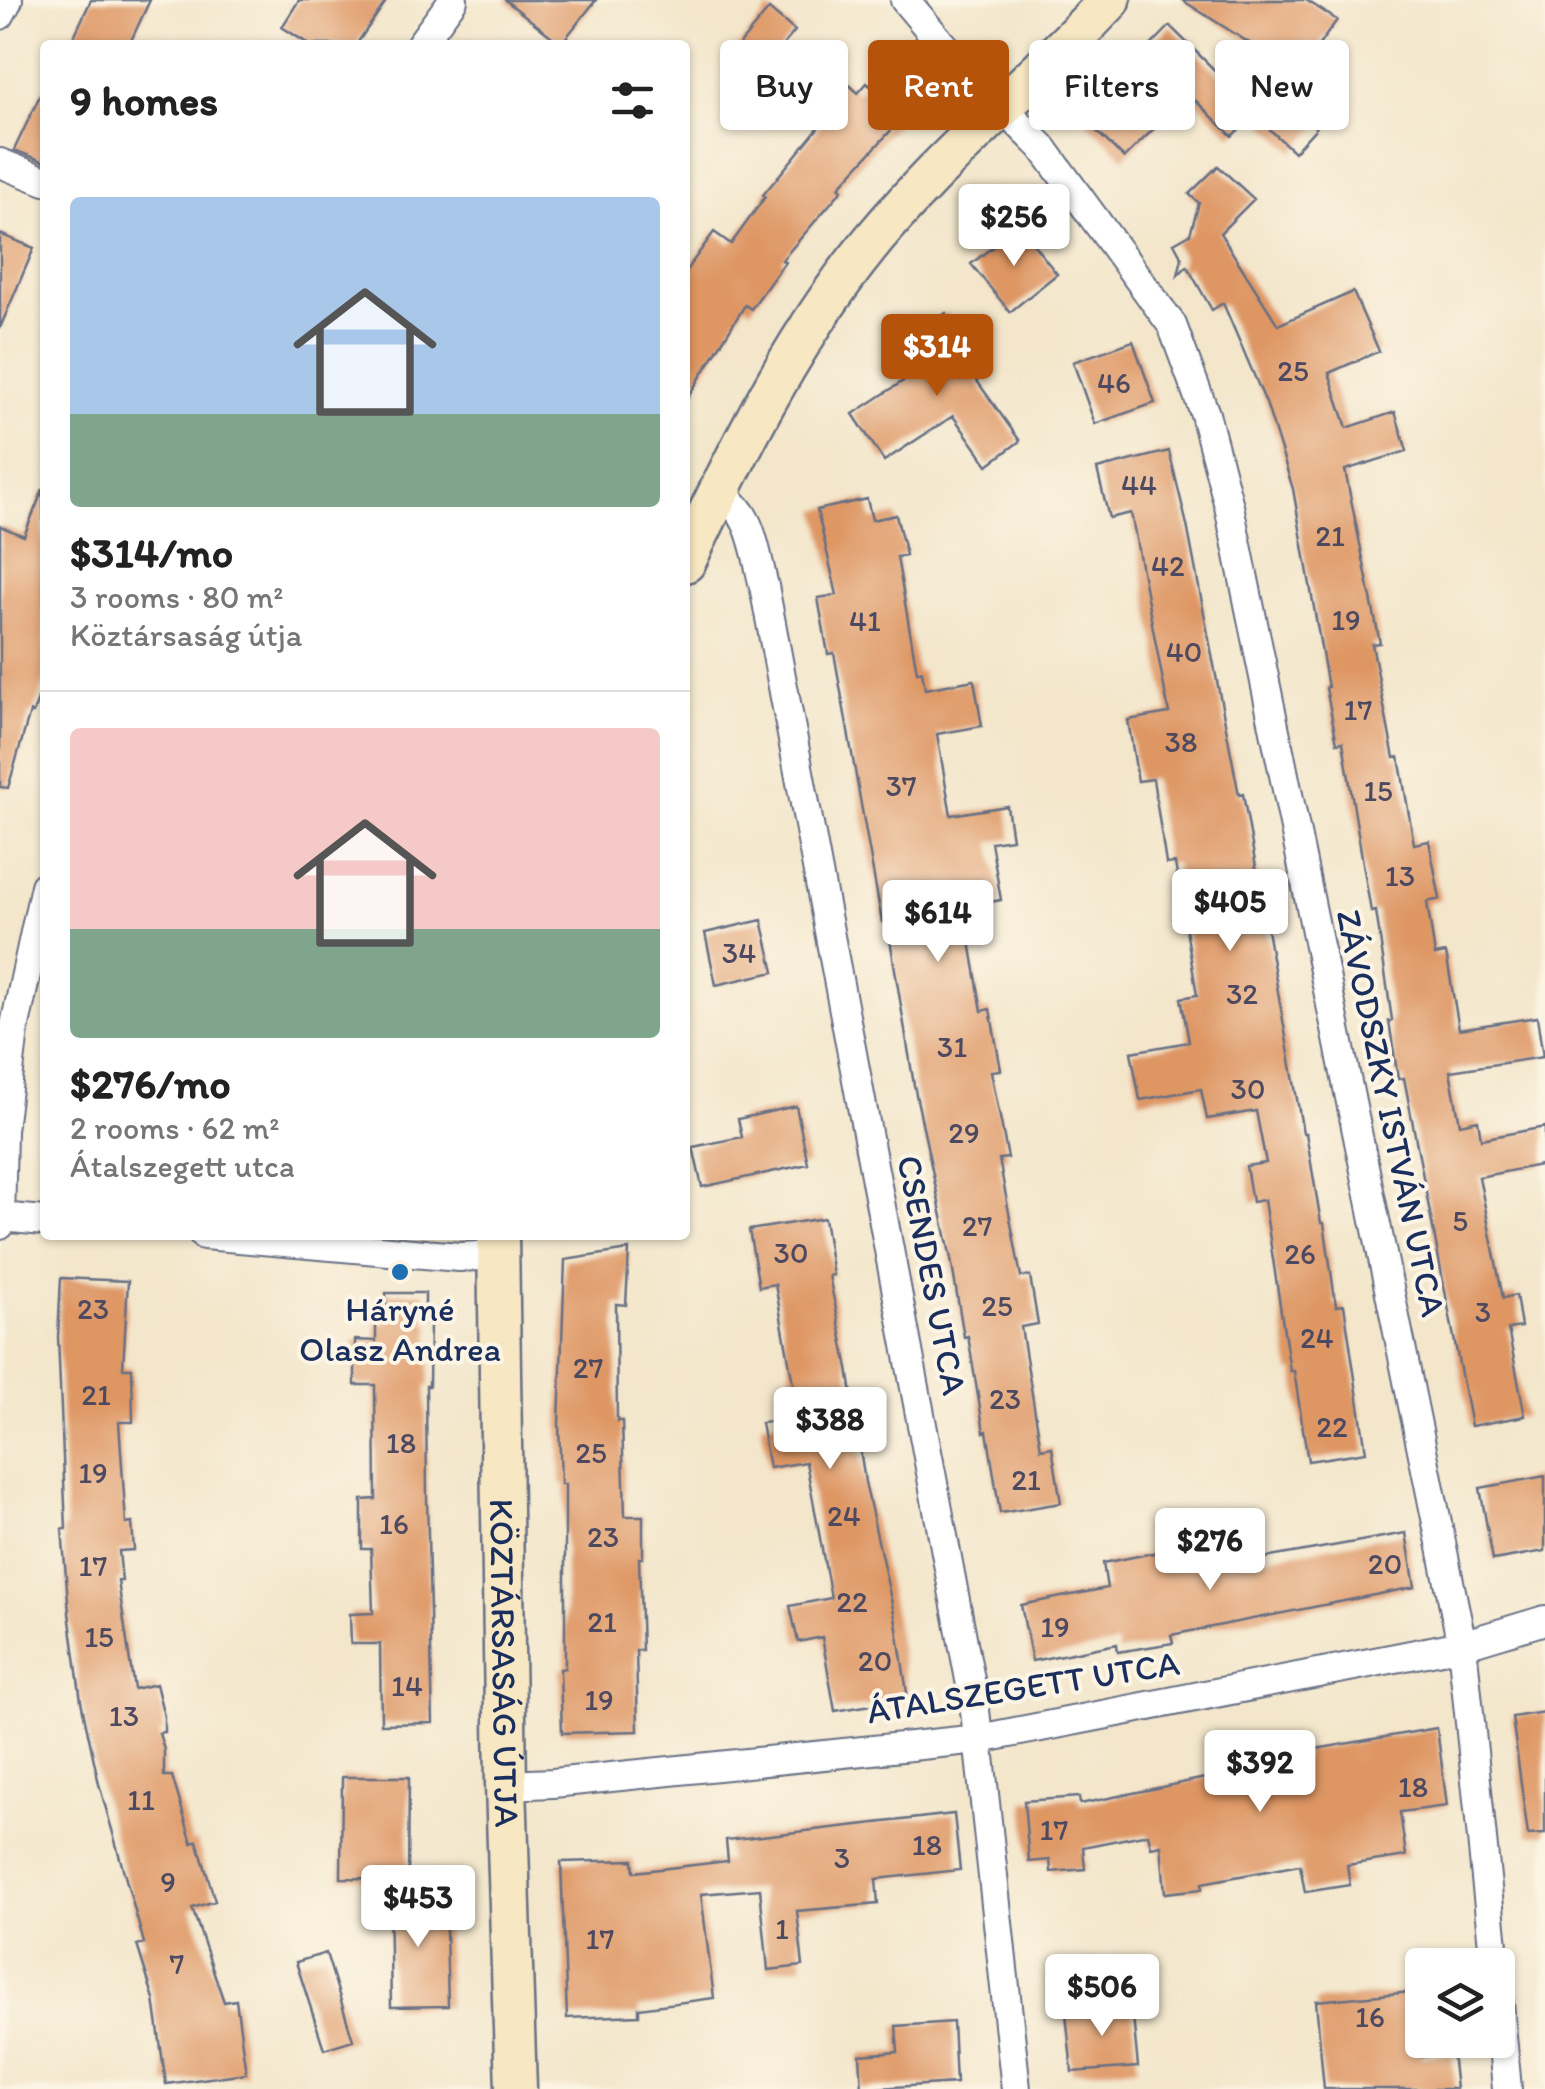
<!DOCTYPE html>
<meta charset="utf-8">
<style>
:root{--surface:#fff;--page:#f2f2f2;--text:#222;--muted:#767676;--line:#e0e0e0;--accent:#b45309}
body{margin:0;font-family:Itim,sans-serif;background:var(--page);color:var(--text);height:100vh;display:flex;flex-direction:column;font-size:38px;white-space:nowrap}
*{box-sizing:border-box;margin:0}
p{font-size:32px;color:var(--muted)}
.icon{flex:none;width:55px;height:55px;fill:none;stroke:currentColor;stroke-width:2;stroke-linecap:round;stroke-linejoin:round}
.map{position:relative;flex:1;overflow:hidden}
.side{position:absolute;left:40px;top:40px;width:650px;height:1200px;display:flex;flex-direction:column;background:var(--surface);border-radius:10px;box-shadow:0 2px 8px #0004}
.side>*{flex:none}
.banner{position:absolute;left:720px;top:40px;width:675px;height:90px;display:flex;gap:20px}
.tools{position:absolute;left:1405px;top:1948px;display:grid;gap:20px}
.tools a{display:grid;place-items:center;width:110px;height:110px;border-radius:10px;background:var(--surface);box-shadow:0 2px 8px #0004;font-size:50px}
.price{position:absolute;translate:-50% -85px;padding:0 22px;border-radius:10px;background:#fff;color:#222;font-size:32px;line-height:65px;filter:drop-shadow(0 2px 5px #0008)}
.price::after{content:'';position:absolute;left:50%;top:60px;width:30px;height:22px;margin-left:-15px;background:inherit;clip-path:polygon(0 0,100% 0,50% 100%)}
.price.on{background:var(--accent);color:#fff}
ul{padding:0;list-style:none}
li{display:grid;align-content:center;gap:20px;height:530px;padding:0 30px}
li+li{border-top:2px solid var(--line)}
li span{display:grid;place-items:center;height:310px;border-radius:10px;color:#555}
li>.icon{margin-inline-start:auto}
span .icon{width:180px;height:180px;fill:#fffc;stroke-width:1}
li b{font-size:42px}
h2{display:flex;justify-content:space-between;align-items:center;height:120px;padding:0 30px;font-size:42px}
.tag{padding:0 35px;border-radius:10px;background:var(--surface);box-shadow:0 2px 8px #0004;font-size:35px;line-height:90px}
.tag.on{background:var(--accent);color:#fff}
.map>svg:first-child{display:block}
.building{fill:#de9664}
.lines{fill:none;stroke-linecap:round;stroke-linejoin:round}
.street-casing{stroke:#676f84;stroke-width:32}
.secondary-casing{stroke:#676f84;stroke-width:45}
.street{stroke:#fff;stroke-width:28}
.secondary{stroke:#f7e8c3;stroke-width:40}
.poi-dot{fill:#1f6fb2;stroke:#fcf5e5;stroke-width:4}
.labels{text-anchor:middle;stroke-width:8;stroke-linejoin:round;paint-order:stroke}
.number-label{font-size:30px;fill:#4c4960}
.street-label{font-size:35px;fill:#1b2f5e;stroke:#fcf5e5}
.poi-label{font-size:35px;fill:#1b2f5e;stroke:#fcf5e5}
</style>
<div class="map">
<svg width="1545" height="2089" viewBox="0 0 1545 2089">
<rect width="100%" height="100%" fill="#fcf5e5"/>
<filter id="ink" filterUnits="userSpaceOnUse"><feTurbulence type="fractalNoise" baseFrequency=".01" numOctaves="2"/><feDisplacementMap in="SourceGraphic" scale="20" xChannelSelector="R" yChannelSelector="G"/><feConvolveMatrix kernelMatrix="1 2 1 2 8 2 1 2 1" color-interpolation-filters="sRGB"/></filter>
<filter id="wash" filterUnits="userSpaceOnUse"><feTurbulence type="fractalNoise" baseFrequency=".0048" numOctaves="4" result="noise"/><feDisplacementMap in="SourceGraphic" scale="40" xChannelSelector="R" yChannelSelector="G"/><feGaussianBlur stdDeviation="2.25" result="paint"/><feColorMatrix in="noise" values="0 0 0 0 0 0 0 0 0 0 0 0 0 0 0 0 0 1.4 0 .05"/><feComposite in="paint" operator="in"/></filter>
<g filter="url(#wash)">
<rect width="100%" height="100%" fill="#f3e6cb"/>
<g id="blocks">
<path class="building" d="M91,0H150L129,45H70Z
M299,0H387L356,45H310L282,27Z
M505,0H596L561,44Z
M1182,0H1306L1337,20L1298,74Z
M769,9L795,31L760,73L734,51Z
M1170,26L1257,112L1232,136L1196,101L1181,115L1174,109L1124,158L1086,121L1136,71L1131,66Z
M841,77L858,93L867,83L904,116L839,187L842,190L782,260L785,262L751,309L745,305L685,402V272L714,232L731,244L765,197L763,195L823,122L810,111Z
M45,85V162L14,150Z
M1287,102L1316,128L1294,152L1265,125Z
M1218,166L1254,199L1220,233L1278,325L1353,292L1379,351L1329,373L1347,428L1395,412L1407,451L1345,470L1380,643L1372,644L1394,758L1399,757L1414,844L1429,841L1440,899L1427,902L1435,955L1446,953L1459,1029L1537,1017L1543,1057L1450,1071L1460,1124L1478,1120L1481,1139L1545,1127V1164L1479,1177L1503,1298L1516,1295L1521,1327L1508,1329L1525,1416L1471,1426L1404,1078L1398,1079L1389,1021L1392,1020L1376,911L1371,912L1343,742L1337,743L1326,688L1328,687L1293,489L1266,403L1223,303L1212,310L1187,266L1178,275L1182,258L1174,243L1190,234L1199,203L1189,194Z
M1019,226L1057,274L1010,312L971,264Z
M0,234L34,248L0,328Z
M946,313L975,352L962,360L1020,441L988,465L953,416L884,461L853,414L920,370L902,344Z
M1133,341L1155,403L1095,424L1073,362Z
M1169,451L1187,525L1239,795L1243,794L1303,1133H1306L1321,1223H1324L1336,1306L1344,1305L1366,1452L1308,1461L1294,1371H1290L1264,1200L1252,1202L1246,1166L1266,1163L1256,1111L1207,1119L1201,1089L1140,1100L1131,1052L1189,1042L1181,998L1197,995L1175,863L1166,864L1153,779L1138,781L1128,720L1169,713L1131,513L1109,518L1097,469Z
M43,489L45,680L33,713L30,712L8,788L0,787V526L24,536Z
M867,499L872,520L896,515L906,555L897,557L917,672L922,671L925,689L974,680L982,726L937,734L951,815L1007,806L1012,839L991,842L1001,900L964,907L982,1011L990,1009L1001,1070L991,1071L1008,1158L999,1159L1021,1277L1030,1276L1038,1324L1021,1327L1041,1449L1052,1447L1061,1503L1000,1513L987,1431L984,1432L968,1336L964,1337L951,1259L914,1085L887,921L882,922L834,653L828,654L818,598L837,595L817,510Z
M762,920L774,972L716,985L705,933Z
M796,1106L808,1164L702,1187L693,1147L742,1137L738,1119Z
M824,1218L833,1275L829,1276L848,1368L865,1482L896,1622L908,1699L835,1711L822,1637L798,1642L790,1606L831,1598L806,1462L769,1468L761,1423L799,1417L775,1284L759,1287L749,1230Z
M629,1250L626,1305L616,1304L617,1421H622L625,1516H643V1558H639L642,1650H636L638,1731L562,1733L560,1669L565,1668V1484H561L559,1423L565,1260Z
M61,1278L128,1281L123,1368H132L133,1422H119L126,1524L132,1523L134,1550L119,1551L122,1581H118L134,1689L156,1684L164,1716V1732L159,1733L164,1750V1776H172L192,1843L197,1841L215,1901L192,1908L224,2002L236,2000L246,2073L166,2084L154,1999L137,1945L144,1943L99,1784L81,1701L69,1613L62,1529H66L58,1337Z
M386,1293H425V1323H430L429,1386H426L427,1499L433,1723L381,1724L380,1644H351L350,1614L373,1613L371,1549H362V1500L376,1499L375,1385H355V1340L376,1341V1323H386Z
M1545,1476V1551L1493,1560L1480,1488Z
M1406,1533L1415,1587L1171,1635L1173,1643L1118,1652L1117,1644L1032,1661L1021,1605L1107,1588L1103,1563L1238,1536L1242,1562Z
M1545,1712V1834L1528,1835L1512,1717Z
M1437,1728L1447,1806L1400,1812L1406,1856L1347,1865L1350,1885L1305,1892L1300,1865L1202,1883V1889L1165,1893L1161,1845L1151,1847L1148,1834L1083,1847L1085,1869L1051,1872L1050,1860L1029,1862L1024,1801L1079,1797L1080,1804L1210,1777L1209,1774L1305,1757L1304,1751Z
M342,1777H409L408,1879L341,1878Z
M954,1814L960,1870L876,1879L878,1904L797,1911L803,1966L768,1970L760,1889L701,1894L714,1998L639,2008V2015L567,2018L561,1862L633,1860L634,1872L728,1861L726,1840Z
M445,1893L448,2006L391,2007L389,1895Z
M326,1953L353,2040L324,2049L296,1962Z
M1422,1991V2057L1452,2053L1456,2089H1324L1316,2001Z
M1132,2006L1138,2067L1072,2072L1066,2013Z
M953,2022L956,2083L862,2089L860,2055L898,2052L896,2026Z"/>
</g>
</g>
<g filter="url(#ink)">
<use href="#blocks" fill-opacity="0" stroke="#676f84" stroke-width="2.5"/>
<g class="lines">
<g class="street-casing">
<path id="street" d="M905,0L956,61L1042,147L1172,325L1205,414L1229,506L1462,1645L1495,1965
M0,15L8,0
M420,45L453,0
M0,163L45,181
M718,494C753,509 755,553 764,586L974,1701L1016,2089
M0,1217L45,1221
M0,1225L2,1130L14,1030L45,886
M204,1235L459,1257L497,1255
M506,1785L553,1783L979,1739L1462,1645L1545,1620
M1498,1993L1507,2089"/>
</g>
<g class="secondary-casing">
<g id="secondary">
<path d="M685,562C734,459 785,354 855,263C930,165 1027,89 1110,0"/>
<path id="s1" d="M498,1235L506,1785L516,2089"/>
</g>
</g>
<use href="#street" class="street"/>
<use href="#secondary" class="secondary"/>
</g>
</g>
<circle class="poi-dot" cx="400" cy="1272" r="10"/>
<g class="labels">
<g class="number-label">
<text x="1293" y="381">25</text>
<text x="1114" y="393">46</text>
<text x="1139" y="495">44</text>
<text x="1330" y="546">21</text>
<text x="1168" y="576">42</text>
<text x="1346" y="630">19</text>
<text x="865" y="631">41</text>
<text x="1184" y="662">40</text>
<text x="1358" y="720">17</text>
<text x="1181" y="752">38</text>
<text x="901" y="796">37</text>
<text x="1378" y="801">15</text>
<text x="1400" y="886">13</text>
<text x="739" y="963">34</text>
<text x="1242" y="1004">32</text>
<text x="952" y="1057">31</text>
<text x="1248" y="1099">30</text>
<text x="964" y="1143">29</text>
<text x="1460" y="1231">5</text>
<text x="977" y="1236">27</text>
<text x="791" y="1263">30</text>
<text x="1300" y="1264">26</text>
<text x="997" y="1316">25</text>
<text x="93" y="1319">23</text>
<text x="1483" y="1322">3</text>
<text x="1317" y="1348">24</text>
<text x="588" y="1378">27</text>
<text x="96" y="1405">21</text>
<text x="1005" y="1409">23</text>
<text x="1332" y="1437">22</text>
<text x="401" y="1453">18</text>
<text x="591" y="1463">25</text>
<text x="93" y="1483">19</text>
<text x="1026" y="1490">21</text>
<text x="844" y="1526">24</text>
<text x="394" y="1534">16</text>
<text x="603" y="1547">23</text>
<text x="1385" y="1574">20</text>
<text x="93" y="1576">17</text>
<text x="852" y="1612">22</text>
<text x="602" y="1632">21</text>
<text x="1055" y="1637">19</text>
<text x="99" y="1647">15</text>
<text x="875" y="1671">20</text>
<text x="407" y="1696">14</text>
<text x="599" y="1710">19</text>
<text x="124" y="1726">13</text>
<text x="1413" y="1797">18</text>
<text x="141" y="1810">11</text>
<text x="1054" y="1840">17</text>
<text x="927" y="1855">18</text>
<text x="842" y="1868">3</text>
<text x="168" y="1892">9</text>
<text x="782" y="1939">1</text>
<text x="600" y="1949">17</text>
<text x="177" y="1974">7</text>
<text x="1370" y="2027">16</text>
</g>
<g class="street-label">
<text transform="translate(1391 1113) rotate(78)" y="12">ZÁVODSZKY ISTVÁN UTCA</text>
<text transform="translate(932 1275) rotate(79)" y="12">CSENDES UTCA</text>
<text dy="12" stroke="none"><textPath href="#s1" startOffset="428">KÖZTÁRSASÁG ÚTJA</textPath></text>
<text transform="translate(1023 1687) rotate(-9)" y="12">ÁTALSZEGETT UTCA</text>
</g>
<g class="poi-label">
<text x="400" y="1321">Háryné<tspan x="400" dy="40">Olasz Andrea</tspan></text>
</g>
</g>
</svg>
<div class="tools">
<a><svg class="icon" aria-label="layers" viewBox="0 0 24 24"><path d="M12 4l9 5-9 5-9-5zM3 14l9 5 9-5"/></svg></a>
</div>
<b class="price" style="left:1014px;top:269px">$256</b>
<b class="price on" style="left:937px;top:399px">$314</b>
<b class="price" style="left:1230px;top:954px">$405</b>
<b class="price" style="left:938px;top:965px">$614</b>
<b class="price" style="left:830px;top:1472px">$388</b>
<b class="price" style="left:1210px;top:1593px">$276</b>
<b class="price" style="left:1260px;top:1815px">$392</b>
<b class="price" style="left:418px;top:1950px">$453</b>
<b class="price" style="left:1102px;top:2039px">$506</b>
<div class="banner">
<a class="tag">Buy</a>
<a class="tag on">Rent</a>
<a class="tag">Filters</a>
<a class="tag">New</a>
</div>
<section class="side">
<h2>9 homes<svg class="icon" aria-label="filters" viewBox="0 0 24 24"><path d="M4 7h16M4 17h16"/><circle cx="9" cy="7" r="2"/><circle cx="15" cy="17" r="2"/></svg></h2>
<ul>
<li><span style="background:linear-gradient(#a9c7e8 70%,#7fa58c 0)"><svg class="icon" aria-label="home" viewBox="0 0 24 24"><path d="M3 11l9-7 9 7M6 9v11h12V9"/></svg></span><div><b>$314/mo</b><p>3 rooms · 80 m²</p><p>Köztársaság útja</p></div></li>
<li><span style="background:linear-gradient(#f6c9c9 65%,#7fa58c 0)"><svg class="icon" aria-label="home" viewBox="0 0 24 24"><path d="M3 11l9-7 9 7M6 9v11h12V9"/></svg></span><div><b>$276/mo</b><p>2 rooms · 62 m²</p><p>Átalszegett utca</p></div></li>
</ul>
</section>
</div>
